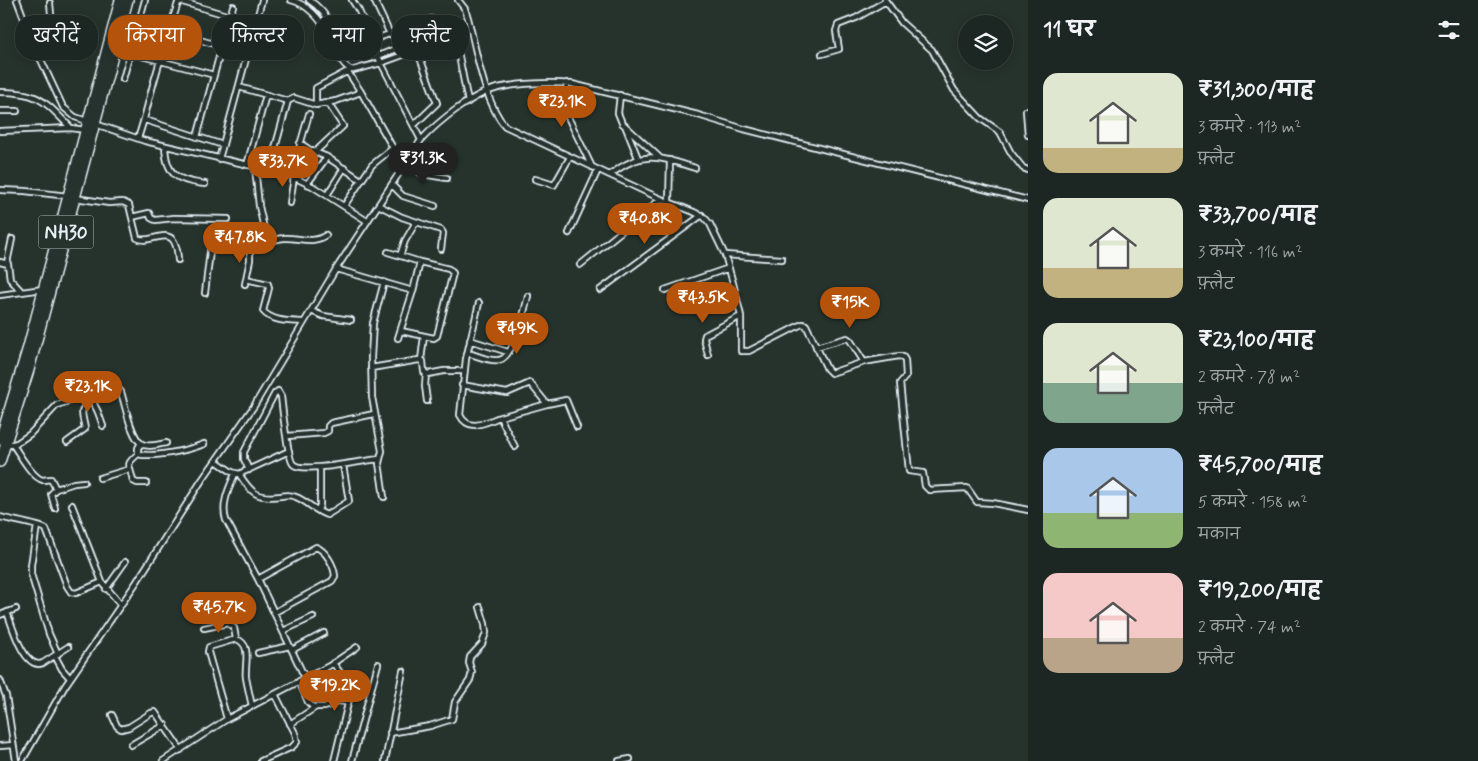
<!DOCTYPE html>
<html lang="hi">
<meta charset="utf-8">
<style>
:root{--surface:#1c2622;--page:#252e2a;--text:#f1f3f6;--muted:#a0a5a5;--line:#3a4340;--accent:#b45309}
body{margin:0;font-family:Mynerve,"Playpen Sans Deva",sans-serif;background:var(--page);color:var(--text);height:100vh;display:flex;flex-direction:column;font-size:19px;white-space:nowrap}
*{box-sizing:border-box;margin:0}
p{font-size:16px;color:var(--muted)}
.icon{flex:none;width:28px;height:28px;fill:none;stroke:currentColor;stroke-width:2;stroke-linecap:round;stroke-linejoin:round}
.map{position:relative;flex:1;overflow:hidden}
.drawer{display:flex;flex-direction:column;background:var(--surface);width:450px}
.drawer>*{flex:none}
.banner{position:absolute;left:15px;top:15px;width:475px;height:45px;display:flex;gap:10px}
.buttons{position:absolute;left:958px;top:15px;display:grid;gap:10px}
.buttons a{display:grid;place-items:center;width:55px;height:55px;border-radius:50%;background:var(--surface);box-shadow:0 2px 12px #0003,0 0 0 1px var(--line);font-size:25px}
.price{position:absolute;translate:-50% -42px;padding:0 11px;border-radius:18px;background:var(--accent);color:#fff;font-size:16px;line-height:32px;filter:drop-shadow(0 1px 2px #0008)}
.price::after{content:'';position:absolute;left:50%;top:30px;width:15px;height:11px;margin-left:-8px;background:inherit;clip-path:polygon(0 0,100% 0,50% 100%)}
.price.active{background:#222;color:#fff}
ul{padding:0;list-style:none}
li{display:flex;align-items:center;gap:15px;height:125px;padding:0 15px}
li span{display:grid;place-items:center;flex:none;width:140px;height:100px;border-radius:15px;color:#555}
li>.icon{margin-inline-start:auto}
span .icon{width:60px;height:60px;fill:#fffc;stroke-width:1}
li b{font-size:21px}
h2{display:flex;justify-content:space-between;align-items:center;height:60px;padding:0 15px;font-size:21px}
.chip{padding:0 18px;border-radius:20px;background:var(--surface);box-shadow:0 2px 12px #0003,0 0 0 1px var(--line);font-size:18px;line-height:45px}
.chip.active{background:var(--accent);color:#fff}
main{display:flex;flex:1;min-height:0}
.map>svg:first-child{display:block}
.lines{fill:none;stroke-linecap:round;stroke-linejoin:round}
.street-casing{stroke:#e8f1f8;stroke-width:8}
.highway-casing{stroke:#e8f1f8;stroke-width:12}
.street{stroke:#26332d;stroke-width:4.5}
.highway{stroke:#26332d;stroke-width:9}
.labels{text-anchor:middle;stroke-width:4;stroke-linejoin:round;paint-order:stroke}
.shield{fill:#26332d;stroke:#aeb8bb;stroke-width:1}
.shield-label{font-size:19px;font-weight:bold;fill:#e8f1f8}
</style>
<main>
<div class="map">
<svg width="1028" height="761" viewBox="0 0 1028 761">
<rect width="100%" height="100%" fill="#26332d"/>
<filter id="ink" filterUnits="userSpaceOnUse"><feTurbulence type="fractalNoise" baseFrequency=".02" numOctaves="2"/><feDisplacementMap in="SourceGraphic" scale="10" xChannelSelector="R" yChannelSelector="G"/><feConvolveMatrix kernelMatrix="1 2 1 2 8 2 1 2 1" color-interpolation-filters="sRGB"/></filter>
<g filter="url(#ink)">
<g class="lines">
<g class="street-casing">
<path id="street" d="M17,0L34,45L63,107L75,117L145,141L287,174L312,186L367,221
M291,0C310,5 322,21 331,38C337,49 340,66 353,70L381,63L461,34L465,30L463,25H457L378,56L352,64L348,60C340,38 329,13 309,0
M352,0L359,11L381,63L421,140
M374,0L390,34
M458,0L465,9L468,18C476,49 484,102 505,126L661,199L694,212L704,217L710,224L725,255L733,283L741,316V351H749L802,324L806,325L827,369L831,373L864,362L899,356L903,357L905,360L906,376L900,383L909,471L923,473L925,486L929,490L967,488L977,502L993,503L1028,510
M885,0L902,23L932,50L954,90L980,118L1000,132L1011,153L1023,168L1028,170
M179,1L230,16
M168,31L221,46
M455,36L468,102
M31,38L50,30L52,25L50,3
M370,41L431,19
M341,42L367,32
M220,52L246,58
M130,53L214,75
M822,54L839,49L836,31L838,25L856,18L886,1
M348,72L361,92L393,148L406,165L414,168L422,174L447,178
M123,79L145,0
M567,83L565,96L566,113L592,167
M239,87L288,101
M0,92C40,92 44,101 71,128
M620,95L618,113L622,123L660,158
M316,105V88L350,70
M0,111H17
M1026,111L1028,135
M145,120L223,145
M414,125L437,103L417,50
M626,128L638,158
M0,131L71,128L85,130
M197,137L233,6
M138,138C145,119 149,98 155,78C162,52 170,26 179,0
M300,143L310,150L327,157L361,180
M165,146C166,175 177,181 205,184
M315,152L343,126L328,103
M219,159L262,0
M247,165L266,95
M255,167L259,206L267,242
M269,170L288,101L294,98L316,105L336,101L361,92
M610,175C642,149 660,157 695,168
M291,176L309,114
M535,179L554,185L570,157
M307,184L327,157
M392,185L403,196L435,206
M0,190L25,191L68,196
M327,195L344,168
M75,198L109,203L123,202L129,205L137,238C151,247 176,217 178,260
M669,202L670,160
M290,203L294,177
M378,205L402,217L441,230L443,233L441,249
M344,206L372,165L393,148
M132,217L149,213L151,218L155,220L174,218L228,219
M569,233L598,170
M388,252L420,262L449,269L453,273L437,336L434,338L401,331
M725,255L782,259
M400,256L405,241L416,222
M0,262L8,264L10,279L22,292
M7,263L12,239
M580,265L661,199
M336,269L413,291
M246,279L268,284L269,288L263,311C272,322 291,321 304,322
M245,284L250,260V246
M600,290L702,215
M665,290L729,268
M205,293L211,243L213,241L224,240C227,243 228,246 233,247C250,249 267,240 284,238C299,237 312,245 326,235
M0,295L43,289
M479,303L466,359L460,415C469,433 486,422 500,417L515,447
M311,311L323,316L351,320
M398,338L413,291L420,262
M470,340L508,352
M816,347L847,338L850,340L864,362
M468,353C476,355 490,362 499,360C514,358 525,309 528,296
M708,355L704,339L705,335L741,316
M421,360L424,336
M371,368L419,360L423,361L424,372L428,374L444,371H464
M426,373L425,386L427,401
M462,385L507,393L530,383L547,404L500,417
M91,398L98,412L103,426
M547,404L566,400L577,427
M287,436L324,433L328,431V426L331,423L374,414
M67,442L85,429C83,415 77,410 92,400
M141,443L138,448V454C124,466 130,464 133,481L137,483H146
M13,445C19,453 32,478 43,480C45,480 49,479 51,479L56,489L51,494L55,508
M5,446L17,443L30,434L57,405L114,386L117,387L121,392C125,404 131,438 142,444C149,448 159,444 166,443
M138,454C154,458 189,450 204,444
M216,461L232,472L239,474L289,451
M249,470L244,459V452L275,393L278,391L281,396C282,406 288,459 293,464C302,474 365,460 380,459
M235,474C229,488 221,504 226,520L258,579L305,678
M239,474C252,494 257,499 281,496C286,495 291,495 296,497C307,501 316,512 327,515L349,501L343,465
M100,478L130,469
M56,489L74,483L84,482
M384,497L379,463L382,451L372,397L371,357L373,323L384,282
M72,505L102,582L121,605
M318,510L320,505V467
M0,517C10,520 40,525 46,529L67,586L71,592L76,593L102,582
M37,526L31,565V574L49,634L58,654
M258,579L316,547C326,551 334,565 335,576L332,581L275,612
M106,589L125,562
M7,612C12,625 24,671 43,663L68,647
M0,615L16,609
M204,628L228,623L234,628L236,639
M283,631L313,617
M292,650L324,633
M258,653L290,646
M55,656L62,669L70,678
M333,663L350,686L351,691L334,761
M0,680L6,696L16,761
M299,681L308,702L313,707H325L336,701L348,702
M112,715L117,726L121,729L129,727L151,713L155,712L181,750
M227,719L208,652L209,647L236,639C253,644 244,666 246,678C248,688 250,697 252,706
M290,724L316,707
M390,733L430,726L452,719L455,702L470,680L472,672L469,663L470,657L482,644L486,633L485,624L480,607
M131,745L165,725
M0,746L13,745
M22,761L65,686L136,583L202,480L254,406L336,269L421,140C439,121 472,94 498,88C519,83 551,82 572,84L698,115L744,129L831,151L1028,200
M163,761L227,719L329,666L357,647
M261,761L292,747L297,742L295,733L275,694
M352,761L378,664
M385,761L403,671
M619,761L630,759"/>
</g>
<g class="highway-casing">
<path id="highway" d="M0,440L28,347L120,0
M0,462L29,370L128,0"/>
</g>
<use href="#street" class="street"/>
<use href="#highway" class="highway"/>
</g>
</g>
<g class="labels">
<rect class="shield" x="38.5" y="215.5" width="55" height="33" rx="4"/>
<g class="shield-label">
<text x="66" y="239">NH30</text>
</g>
</g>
</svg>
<div class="buttons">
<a><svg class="icon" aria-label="layers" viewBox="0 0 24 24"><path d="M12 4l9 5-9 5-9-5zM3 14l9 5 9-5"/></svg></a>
</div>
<b class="price" style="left:562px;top:128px">₹23.1K</b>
<b class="price active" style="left:423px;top:185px">₹31.3K</b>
<b class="price" style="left:283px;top:188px">₹33.7K</b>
<b class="price" style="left:645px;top:245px">₹40.8K</b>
<b class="price" style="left:240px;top:264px">₹47.8K</b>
<b class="price" style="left:703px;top:324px">₹43.5K</b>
<b class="price" style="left:850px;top:329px">₹15K</b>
<b class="price" style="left:517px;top:355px">₹49K</b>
<b class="price" style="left:88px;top:413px">₹23.1K</b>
<b class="price" style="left:219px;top:634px">₹45.7K</b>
<b class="price" style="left:335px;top:712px">₹19.2K</b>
<div class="banner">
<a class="chip">खरीदें</a>
<a class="chip active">किराया</a>
<a class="chip">फ़िल्टर</a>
<a class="chip">नया</a>
<a class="chip">फ़्लैट</a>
</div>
</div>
<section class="drawer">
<h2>11 घर<svg class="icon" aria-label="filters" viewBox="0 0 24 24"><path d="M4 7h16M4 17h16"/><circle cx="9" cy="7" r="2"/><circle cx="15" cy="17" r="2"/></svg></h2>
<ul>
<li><span style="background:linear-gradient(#dfe7d0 75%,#c2b280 0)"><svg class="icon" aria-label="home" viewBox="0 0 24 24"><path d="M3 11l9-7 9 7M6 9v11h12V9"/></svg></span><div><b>₹31,300/माह</b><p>3 कमरे · 113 m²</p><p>फ़्लैट</p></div></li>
<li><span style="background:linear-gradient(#dfe7d0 70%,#c2b280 0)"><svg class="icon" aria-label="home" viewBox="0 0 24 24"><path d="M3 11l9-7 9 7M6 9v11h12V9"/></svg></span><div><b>₹33,700/माह</b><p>3 कमरे · 116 m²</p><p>फ़्लैट</p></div></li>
<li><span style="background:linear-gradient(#dfe7d0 60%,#7fa58c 0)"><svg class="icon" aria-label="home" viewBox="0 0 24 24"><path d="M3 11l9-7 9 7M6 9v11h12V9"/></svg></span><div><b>₹23,100/माह</b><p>2 कमरे · 78 m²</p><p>फ़्लैट</p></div></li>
<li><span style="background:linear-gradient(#a9c7e8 65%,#8fb573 0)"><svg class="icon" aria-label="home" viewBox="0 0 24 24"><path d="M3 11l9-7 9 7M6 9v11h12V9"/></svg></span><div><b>₹45,700/माह</b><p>5 कमरे · 158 m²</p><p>मकान</p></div></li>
<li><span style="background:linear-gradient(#f6c9c9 65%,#b9a48a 0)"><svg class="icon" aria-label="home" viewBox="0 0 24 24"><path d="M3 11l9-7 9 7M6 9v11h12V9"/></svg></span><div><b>₹19,200/माह</b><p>2 कमरे · 74 m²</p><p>फ़्लैट</p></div></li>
</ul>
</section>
</main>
